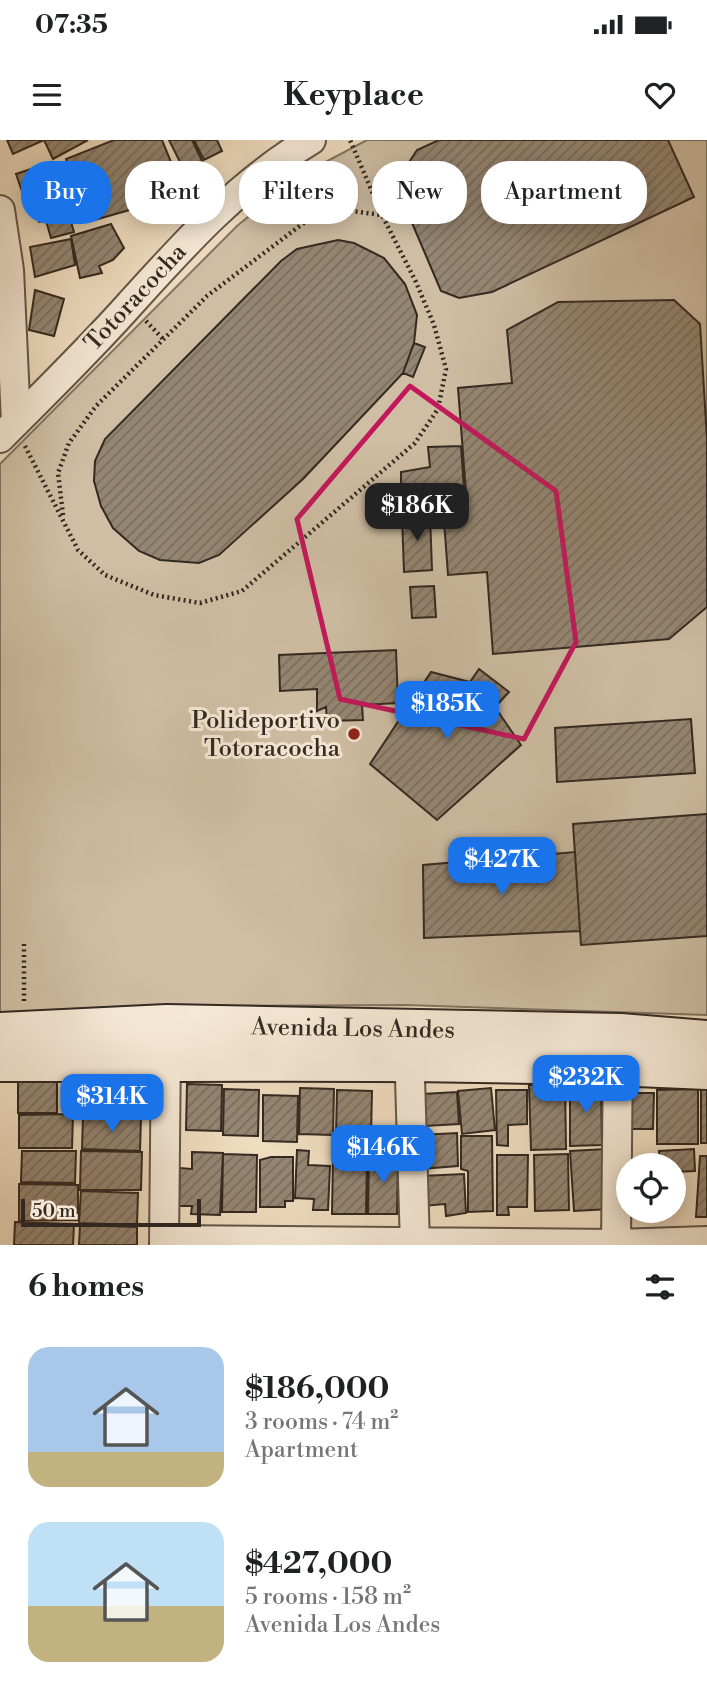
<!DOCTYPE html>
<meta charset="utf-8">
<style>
:root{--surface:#fff;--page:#f2f2f2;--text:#202124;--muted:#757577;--accent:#1a73e8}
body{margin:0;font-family:"Libre Bodoni",serif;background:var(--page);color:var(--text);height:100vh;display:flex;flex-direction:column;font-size:26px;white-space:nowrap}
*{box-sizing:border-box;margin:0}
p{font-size:23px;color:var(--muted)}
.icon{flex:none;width:38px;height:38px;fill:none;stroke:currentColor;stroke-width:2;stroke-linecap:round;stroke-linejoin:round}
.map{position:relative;height:1105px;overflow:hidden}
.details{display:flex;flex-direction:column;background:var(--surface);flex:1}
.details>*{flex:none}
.guide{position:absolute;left:21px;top:21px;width:665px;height:63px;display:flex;gap:14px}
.buttons{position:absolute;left:616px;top:1013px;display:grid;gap:14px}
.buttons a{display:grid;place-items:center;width:70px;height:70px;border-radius:50%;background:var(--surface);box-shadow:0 4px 18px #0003;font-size:35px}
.scale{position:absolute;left:21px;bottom:18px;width:180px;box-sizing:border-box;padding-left:7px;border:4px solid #342921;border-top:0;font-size:19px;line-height:24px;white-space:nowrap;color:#342921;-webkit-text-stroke:5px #f5e8d5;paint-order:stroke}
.price{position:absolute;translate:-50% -60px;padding:0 16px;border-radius:14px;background:var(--accent);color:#fff;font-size:23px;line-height:46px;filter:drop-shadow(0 2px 4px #0008)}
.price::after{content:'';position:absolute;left:50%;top:42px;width:21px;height:16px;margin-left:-10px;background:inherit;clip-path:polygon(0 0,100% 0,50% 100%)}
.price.current{background:#222;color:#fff}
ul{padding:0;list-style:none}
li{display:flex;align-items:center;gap:21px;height:175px;padding:0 28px}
li span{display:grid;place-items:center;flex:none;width:196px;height:140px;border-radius:21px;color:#555}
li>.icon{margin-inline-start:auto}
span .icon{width:84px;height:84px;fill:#fffc;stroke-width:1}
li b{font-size:30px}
h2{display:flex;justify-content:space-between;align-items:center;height:84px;padding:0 28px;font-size:30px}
.pill{padding:0 24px;border-radius:28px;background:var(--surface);box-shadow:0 4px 18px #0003;font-size:24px;line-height:63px}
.pill.current{background:var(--accent);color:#fff}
.status{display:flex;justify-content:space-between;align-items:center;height:49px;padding:0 35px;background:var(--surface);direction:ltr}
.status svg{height:19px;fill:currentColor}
header{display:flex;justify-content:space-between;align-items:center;height:91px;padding:0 28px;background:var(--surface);font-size:32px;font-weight:700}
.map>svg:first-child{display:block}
.pitch{fill:#cfbea4;stroke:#827462;stroke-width:2}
.building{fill:url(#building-hatch);stroke:#342921;stroke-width:2}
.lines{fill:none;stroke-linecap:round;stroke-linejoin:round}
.minor-casing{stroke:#635648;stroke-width:32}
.secondary-casing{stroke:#342921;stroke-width:42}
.path{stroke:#342921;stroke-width:4.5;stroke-dasharray:2 3.5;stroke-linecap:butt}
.minor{stroke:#f5e8d5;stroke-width:28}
.secondary{stroke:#f5e8d5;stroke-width:38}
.marked{fill:none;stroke:#c2185b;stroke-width:5;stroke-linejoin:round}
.poi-dot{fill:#8f2418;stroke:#f5e8d5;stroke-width:2.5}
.labels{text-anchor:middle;stroke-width:6;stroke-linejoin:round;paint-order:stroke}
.street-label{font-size:24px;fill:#342921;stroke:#f5e8d5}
.poi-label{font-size:24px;fill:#342921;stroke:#f5e8d5;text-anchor:end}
</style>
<div class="status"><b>07:35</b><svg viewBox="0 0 49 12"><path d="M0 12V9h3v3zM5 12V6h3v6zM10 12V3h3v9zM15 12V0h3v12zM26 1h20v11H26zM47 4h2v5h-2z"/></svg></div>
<header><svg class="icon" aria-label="menu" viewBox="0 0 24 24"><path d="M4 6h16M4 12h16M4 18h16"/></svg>Keyplace<svg class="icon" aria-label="heart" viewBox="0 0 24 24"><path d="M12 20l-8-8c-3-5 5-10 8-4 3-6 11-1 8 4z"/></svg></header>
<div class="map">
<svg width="707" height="1105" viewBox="0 0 707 1105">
<defs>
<pattern id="building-hatch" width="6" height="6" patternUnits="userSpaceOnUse" patternTransform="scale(1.75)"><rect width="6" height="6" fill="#958673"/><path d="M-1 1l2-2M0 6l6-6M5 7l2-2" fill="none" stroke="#7a6e5e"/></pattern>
</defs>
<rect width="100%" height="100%" fill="#efdcbf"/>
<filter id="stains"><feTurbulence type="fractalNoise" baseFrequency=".00286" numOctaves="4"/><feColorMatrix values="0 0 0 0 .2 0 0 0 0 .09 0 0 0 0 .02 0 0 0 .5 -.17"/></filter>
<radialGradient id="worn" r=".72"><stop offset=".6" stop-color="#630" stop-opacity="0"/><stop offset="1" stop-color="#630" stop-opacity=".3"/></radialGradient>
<path class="pitch" d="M367,0H707V875L406,865L168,866L0,878V324L237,86L297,37Z"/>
<path class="building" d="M7,0H44L13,14Z
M44,0H88L53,19Z
M114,0H162L182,49L163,66L154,63L91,81L66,19Z
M169,0H192L205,27L187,36Z
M194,0H217L222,11L204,20Z
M439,0H668L694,57L492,152L459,158L441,151L401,57L402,33L417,10Z
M52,22L63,53L28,69L16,34Z
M64,59L74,92L51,98L46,81L39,82L35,68Z
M111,84L124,108L113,120L99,126L102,133L80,138L71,96Z
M71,99L75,125L35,137L30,107Z
M338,100L354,103L384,118L405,144L417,175L414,203L403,233L303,339L219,415L199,423L160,420L139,411L113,388L101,366L94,341L95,321L105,299L281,121L297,109Z
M35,150L64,159L54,196L29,190Z
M674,160L700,184L707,299V467L669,499L493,514L487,432L448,435L443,367L467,365L458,248L512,243L507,190L558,162Z
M414,203L425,207L413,237L403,233Z
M461,306L465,363L401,367V332L430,327L428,307Z
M430,374L432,430L404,432L402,376Z
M434,446L436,477L412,478L410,447Z
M396,510L398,563L362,565L363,580L327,581L326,567L317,571V549L280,551L279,515Z
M479,529L509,552L495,567L521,605L437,680L370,624L431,532L470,542Z
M691,579L695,633L557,642L555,588Z
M707,674V796L581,805L573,684Z
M575,712L580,791L424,798L423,725Z
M111,940H139L151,951L148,977L109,976Z
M79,941H109L107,976H77Z
M18,942H57V973H18Z
M187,944L222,945L221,991L186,990Z
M565,944L566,1009L531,1010L529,945Z
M601,944L602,1005L570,1006V945Z
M300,948L334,949L333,995L299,994Z
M491,948L495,990L462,994L458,951Z
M701,948H707V1003H701Z
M224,949L259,950L258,996L223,995Z
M698,949V1004H657V950Z
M337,950L372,951L371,996L336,995Z
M496,950H527V984L508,985V1006L497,1005Z
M457,952L459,984L425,986L423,954Z
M620,953H654L653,989H620Z
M263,955L298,956L297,1002L263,1001Z
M73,974L72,1008H19V975Z
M83,977L141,978L140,1011L82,1009Z
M457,993L458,1026L421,1029L420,995Z
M461,996H492L493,1071L468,1072V1031L461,1029Z
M606,1009L610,1069L574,1071L570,1011Z
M694,1009L695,1031L674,1032V1026H660L659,1011Z
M297,1010L309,1011L308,1025L330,1026L328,1070H313L314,1059L295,1058Z
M22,1011H76L75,1043L21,1042Z
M81,1011L142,1012L141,1050H80Z
M192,1012L223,1013L220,1075L191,1074L192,1066H179L180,1028L192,1029Z
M223,1014L257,1015L256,1072H222Z
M568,1014L569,1070L535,1071L534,1015Z
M497,1015H528L527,1067H508L509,1075H497Z
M333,1016L367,1017L366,1074H332Z
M369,1016L398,1018L397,1074H368Z
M700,1016H707V1077H696Z
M271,1017H293V1061H285V1067H260V1020Z
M464,1034L466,1073L446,1076L445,1064L423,1066L421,1036Z
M19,1044L78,1045V1080L19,1081Z
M81,1051L138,1053L137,1085L79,1083Z
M15,1082L74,1084L73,1105H14Z
M80,1085L137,1087V1105H79Z"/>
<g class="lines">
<g class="minor-casing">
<path id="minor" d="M0,70L9,130L16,282
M0,298C44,254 89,210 130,164C185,103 239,43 311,0
M409,905L415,1105
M165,1100L616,1104L707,1101
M164,1105L166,905
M616,1105L618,908"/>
</g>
<g class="secondary-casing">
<path id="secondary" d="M0,892L167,884L620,893L707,900
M0,922C235,923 472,918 707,930"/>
</g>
<path class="path" d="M146,181L165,201
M25,306L78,410L105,435L154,455L200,463L242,451L415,303L438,269L446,229L434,185L416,142L382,75L350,0
M63,375L58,333L69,303L96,266L207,156L305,82L351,71L382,75
M24,861V802"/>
<use href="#minor" class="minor"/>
<use href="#secondary" class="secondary"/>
</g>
<path class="marked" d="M410,246L556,351L576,502L524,599L340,559L297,379Z"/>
<circle class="poi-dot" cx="354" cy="594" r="7"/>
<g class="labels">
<g class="street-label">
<text transform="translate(135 157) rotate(-47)" y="8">Totoracocha</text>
<text transform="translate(353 888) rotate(1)" y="8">Avenida Los Andes</text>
</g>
<g class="poi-label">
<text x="340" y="588">Polideportivo<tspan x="340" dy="28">Totoracocha</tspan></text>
</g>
</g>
<rect width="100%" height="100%" filter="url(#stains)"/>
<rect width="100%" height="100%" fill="url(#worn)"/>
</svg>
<div class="buttons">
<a><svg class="icon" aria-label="locate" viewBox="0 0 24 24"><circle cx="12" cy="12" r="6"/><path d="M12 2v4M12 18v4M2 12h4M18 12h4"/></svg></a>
</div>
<div class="scale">50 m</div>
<b class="price current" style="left:417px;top:403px">$186K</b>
<b class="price" style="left:447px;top:601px">$185K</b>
<b class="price" style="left:502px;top:757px">$427K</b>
<b class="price" style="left:586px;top:975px">$232K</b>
<b class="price" style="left:112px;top:994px">$314K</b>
<b class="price" style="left:383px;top:1045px">$146K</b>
<div class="guide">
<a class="pill current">Buy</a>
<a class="pill">Rent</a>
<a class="pill">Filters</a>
<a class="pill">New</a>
<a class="pill">Apartment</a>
</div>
</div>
<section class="details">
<h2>6 homes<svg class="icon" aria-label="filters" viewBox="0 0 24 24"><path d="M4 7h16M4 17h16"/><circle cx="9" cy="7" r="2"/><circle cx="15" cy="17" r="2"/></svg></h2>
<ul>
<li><span style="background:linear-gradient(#a9c7e8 75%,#c2b280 0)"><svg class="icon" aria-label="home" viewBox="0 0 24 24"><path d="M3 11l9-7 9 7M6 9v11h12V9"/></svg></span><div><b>$186,000</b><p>3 rooms · 74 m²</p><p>Apartment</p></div></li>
<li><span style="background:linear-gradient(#bfe0f5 60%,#c2b280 0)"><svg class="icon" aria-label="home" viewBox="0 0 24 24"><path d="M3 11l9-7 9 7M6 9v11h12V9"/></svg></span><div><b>$427,000</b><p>5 rooms · 158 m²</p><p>Avenida Los Andes</p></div></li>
</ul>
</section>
